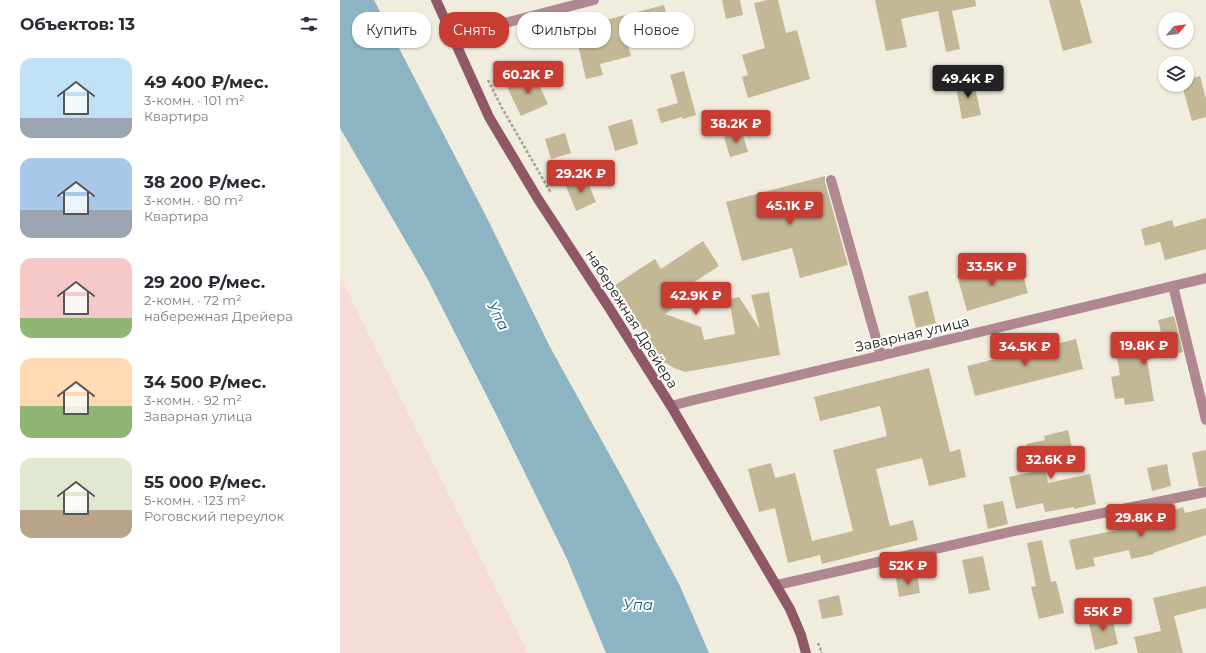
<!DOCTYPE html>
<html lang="ru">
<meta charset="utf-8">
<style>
:root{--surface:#fff;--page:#f7f7f7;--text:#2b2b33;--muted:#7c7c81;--accent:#c93c32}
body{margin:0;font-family:Montserrat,sans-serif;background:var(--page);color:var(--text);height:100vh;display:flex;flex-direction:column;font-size:15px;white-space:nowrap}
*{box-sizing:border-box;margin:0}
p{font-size:13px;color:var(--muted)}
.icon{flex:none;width:22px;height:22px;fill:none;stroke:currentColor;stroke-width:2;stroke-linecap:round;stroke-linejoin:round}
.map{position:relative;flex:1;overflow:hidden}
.panel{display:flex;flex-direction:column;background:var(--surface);width:340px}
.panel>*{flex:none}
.hud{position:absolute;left:12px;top:12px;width:380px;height:36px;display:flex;gap:8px}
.needle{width:26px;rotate:61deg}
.tools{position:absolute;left:818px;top:12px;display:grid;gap:8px}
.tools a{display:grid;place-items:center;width:36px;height:36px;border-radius:50%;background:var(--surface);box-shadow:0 1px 3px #0004;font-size:20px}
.price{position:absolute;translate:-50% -34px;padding:0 9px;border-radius:4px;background:var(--accent);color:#fff;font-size:13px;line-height:26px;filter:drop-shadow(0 1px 2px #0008)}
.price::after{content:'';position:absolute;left:50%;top:24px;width:12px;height:9px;margin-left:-6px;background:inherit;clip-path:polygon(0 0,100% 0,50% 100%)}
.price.on{background:#222;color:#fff}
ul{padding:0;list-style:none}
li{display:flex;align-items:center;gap:12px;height:100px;padding:0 20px}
li span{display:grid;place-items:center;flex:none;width:112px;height:80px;border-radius:12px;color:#555}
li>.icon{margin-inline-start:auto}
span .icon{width:48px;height:48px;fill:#fffc;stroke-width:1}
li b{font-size:17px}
h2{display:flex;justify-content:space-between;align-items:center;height:48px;padding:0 20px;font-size:17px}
.chip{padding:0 14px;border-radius:16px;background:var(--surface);box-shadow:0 1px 3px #0004;font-size:14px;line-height:36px}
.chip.on{background:var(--accent);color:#fff}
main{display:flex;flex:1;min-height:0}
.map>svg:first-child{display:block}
.industrial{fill:#f6dcd7}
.water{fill:#8cb4c2}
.building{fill:#c2b896}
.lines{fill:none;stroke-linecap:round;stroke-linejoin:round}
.path{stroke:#a4a195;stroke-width:2.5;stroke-dasharray:3 2;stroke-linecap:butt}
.service{stroke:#af8892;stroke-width:10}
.minor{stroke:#af8892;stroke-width:10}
.secondary{stroke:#8e5867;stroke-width:10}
.labels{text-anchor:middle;stroke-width:4;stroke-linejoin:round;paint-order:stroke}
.street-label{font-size:14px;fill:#161510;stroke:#fff}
.water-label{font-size:15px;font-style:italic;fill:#115e74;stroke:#fff}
</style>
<main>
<section class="panel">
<h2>Объектов: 13<svg class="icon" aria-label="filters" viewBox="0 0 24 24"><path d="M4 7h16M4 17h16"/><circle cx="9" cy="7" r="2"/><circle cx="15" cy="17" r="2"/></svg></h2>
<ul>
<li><span style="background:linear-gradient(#bfe0f5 75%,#9aa5b1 0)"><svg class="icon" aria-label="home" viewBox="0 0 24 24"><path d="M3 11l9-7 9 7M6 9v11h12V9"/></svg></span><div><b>49 400 ₽/мес.</b><p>3-комн. · 101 m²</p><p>Квартира</p></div></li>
<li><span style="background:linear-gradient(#a9c7e8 65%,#9aa5b1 0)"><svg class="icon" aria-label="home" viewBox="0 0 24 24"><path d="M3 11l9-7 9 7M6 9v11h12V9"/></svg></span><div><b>38 200 ₽/мес.</b><p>3-комн. · 80 m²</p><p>Квартира</p></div></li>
<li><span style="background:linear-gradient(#f6c9c9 75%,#8fb573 0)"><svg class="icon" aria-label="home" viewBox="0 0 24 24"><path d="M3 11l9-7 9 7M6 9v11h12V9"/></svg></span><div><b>29 200 ₽/мес.</b><p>2-комн. · 72 m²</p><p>набережная Дрейера</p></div></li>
<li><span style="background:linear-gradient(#ffd9b3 60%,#8fb573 0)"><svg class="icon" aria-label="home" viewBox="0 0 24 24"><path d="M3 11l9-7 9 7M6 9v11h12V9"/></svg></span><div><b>34 500 ₽/мес.</b><p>3-комн. · 92 m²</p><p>Заварная улица</p></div></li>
<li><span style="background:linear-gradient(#dfe7d0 65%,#b9a48a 0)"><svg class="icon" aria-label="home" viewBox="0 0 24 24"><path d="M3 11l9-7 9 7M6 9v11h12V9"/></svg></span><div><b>55 000 ₽/мес.</b><p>5-комн. · 123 m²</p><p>Роговский переулок</p></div></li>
</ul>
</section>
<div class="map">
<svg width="866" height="653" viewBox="0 0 866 653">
<rect width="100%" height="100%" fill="#f1edde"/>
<path class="industrial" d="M0,276L188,653H0Z"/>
<path class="water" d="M0,0H34L147,218L210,347L283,479L340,586L369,653H266L227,559L157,416L87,278L0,128Z"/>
<path class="building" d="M382,0H400L403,15L386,19Z
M427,0H438L446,33L457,30L470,79L408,98L402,77L408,75L402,55L425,48L414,3Z
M535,0H635L636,6L612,11L620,49L606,52L598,11L561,19L567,47L546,51Z
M709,0H740L752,43L723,51Z
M324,5L332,34L288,45L291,56L260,64L263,75L246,79L237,41L226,44L223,31Z
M344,71L356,115L343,119L342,117L321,123L317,109L338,103L330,75Z
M194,74L208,104L181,116L167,87Z
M860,76L866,99V117L852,121L842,85H847V80Z
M633,78L641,115L622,119L615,82Z
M292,119L298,144L275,151L268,126Z
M402,132L408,152L390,157L384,137Z
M225,133L231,153L211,159L205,139Z
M485,176V182L508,265L460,278L452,248L402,261L386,202Z
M246,178L256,202L236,211L226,186Z
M866,218V249L825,260L820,242L805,246L801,229L832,220L834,227Z
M363,241L379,266L336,294L342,302L325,314L361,327L364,340L395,334L389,299L399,297L420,329L411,295L429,292L440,355L345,372L334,368L324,362L275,285L315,259L321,269Z
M680,264L688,293L627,311L617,275L637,269L640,279L664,272L663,269Z
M588,291L596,323L576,328L568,296Z
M834,316L843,352L807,360L814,401L785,405L784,398L775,399L771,377L780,375L776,352L824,344L818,320Z
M736,339L743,369L635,396L627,366Z
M589,368L610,452L620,449L626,477L589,486L582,458L536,469L550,526L573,520L578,540L482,564L480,555L448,563L435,508L419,512L408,469L431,463L435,478L455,473L472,541L513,531L493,450L547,436L540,406L480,421L474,397Z
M728,430L732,448L702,455L708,483L750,474L756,504L734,509V507L705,512L703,503L676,509L669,477L692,472L686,444L705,440L704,436Z
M866,450V486L859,487L852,453Z
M827,464L831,486L812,491L807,468Z
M663,501L668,524L648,529L643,505Z
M843,507L845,513L866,508V535L813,553L814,554L791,559L789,550L753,558L755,566L736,570L729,540L825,520L823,514Z
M702,540L711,582L716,581L724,613L699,619L691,587L696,586L687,543Z
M643,556L650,590L629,594L622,560Z
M577,574L580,593L559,597L556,578Z
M866,586V608L834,616L843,653H798L794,637L821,631L813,598Z
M499,595L503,615L482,619L478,600Z
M771,613L778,644L755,650L748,619Z"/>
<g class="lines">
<path class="path" d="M148,80L162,108L211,193
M478,643L482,653"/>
<path class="service" d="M491,180L541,356"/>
<path class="minor" d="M113,38L138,30L254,0
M833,286L866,420
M331,406L354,400L866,278
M437,585L679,530L866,492"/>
<path class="secondary" d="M96,0L149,117L198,199L268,306L331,406L450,609L461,635L466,653"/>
</g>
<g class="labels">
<g class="street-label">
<text transform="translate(292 319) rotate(58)" y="5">набережная Дрейера</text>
<text transform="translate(572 334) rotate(-13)" y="5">Заварная улица</text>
</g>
<g class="water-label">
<text transform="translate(158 316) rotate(63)" y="5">Упа</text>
<text x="298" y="610">Упа</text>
</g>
</g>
</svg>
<div class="tools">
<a><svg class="needle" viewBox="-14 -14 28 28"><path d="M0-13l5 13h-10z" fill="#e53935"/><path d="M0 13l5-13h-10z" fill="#7c7c81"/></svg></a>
<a><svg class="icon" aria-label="layers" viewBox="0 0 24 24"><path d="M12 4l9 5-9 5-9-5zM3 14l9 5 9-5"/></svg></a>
</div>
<b class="price" style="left:188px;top:95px">60.2K ₽</b>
<b class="price on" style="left:628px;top:99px">49.4K ₽</b>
<b class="price" style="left:396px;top:144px">38.2K ₽</b>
<b class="price" style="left:241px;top:194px">29.2K ₽</b>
<b class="price" style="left:450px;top:226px">45.1K ₽</b>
<b class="price" style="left:652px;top:287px">33.5K ₽</b>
<b class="price" style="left:356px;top:316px">42.9K ₽</b>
<b class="price" style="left:804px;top:366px">19.8K ₽</b>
<b class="price" style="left:685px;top:367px">34.5K ₽</b>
<b class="price" style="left:711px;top:480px">32.6K ₽</b>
<b class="price" style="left:801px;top:538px">29.8K ₽</b>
<b class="price" style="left:568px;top:586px">52K ₽</b>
<b class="price" style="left:763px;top:632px">55K ₽</b>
<div class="hud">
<a class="chip">Купить</a>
<a class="chip on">Снять</a>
<a class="chip">Фильтры</a>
<a class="chip">Новое</a>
</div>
</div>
</main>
